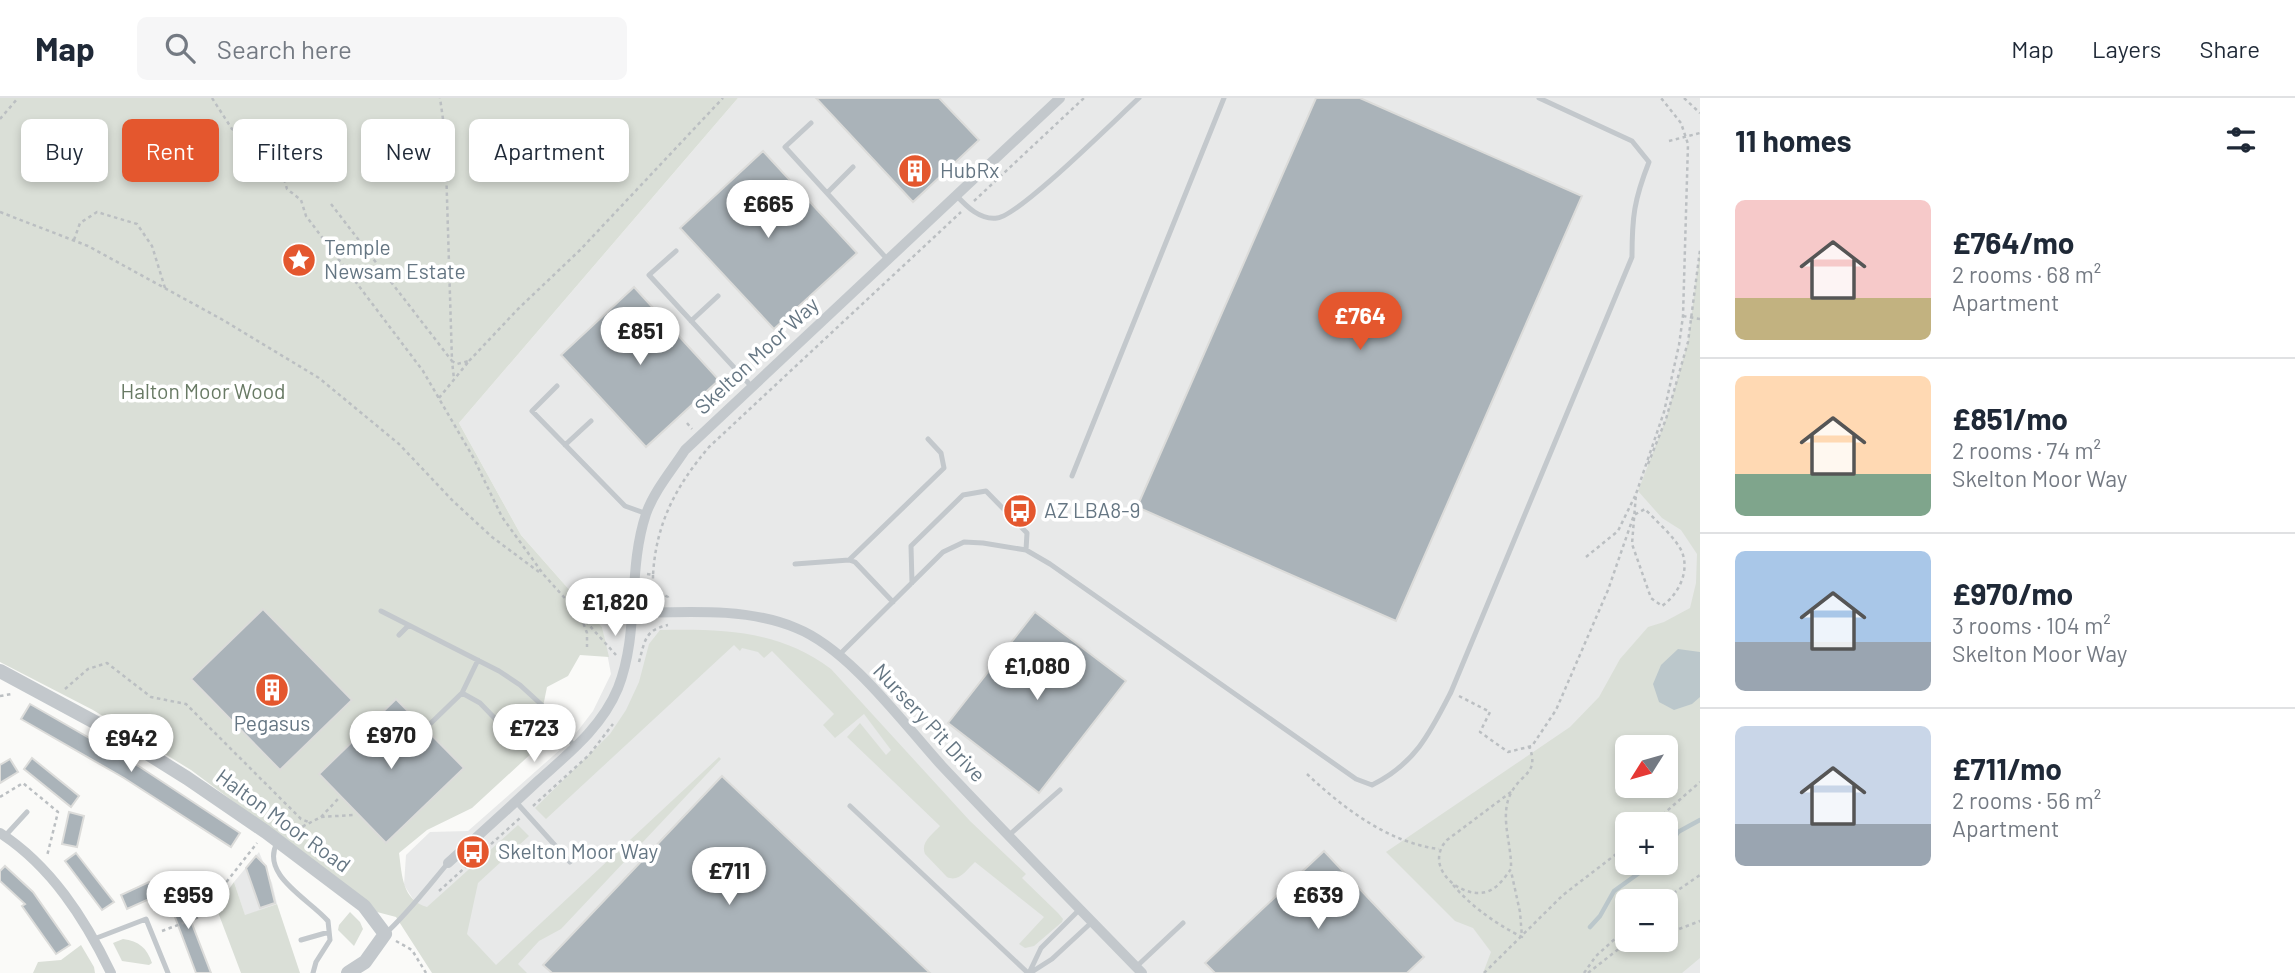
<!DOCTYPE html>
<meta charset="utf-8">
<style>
:root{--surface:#fff;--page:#f6f6f7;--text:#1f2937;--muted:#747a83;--line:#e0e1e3;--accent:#e4572e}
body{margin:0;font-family:Barlow,sans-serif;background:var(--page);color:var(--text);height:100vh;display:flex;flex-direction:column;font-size:26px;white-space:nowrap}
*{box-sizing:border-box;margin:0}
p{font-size:23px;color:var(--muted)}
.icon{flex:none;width:38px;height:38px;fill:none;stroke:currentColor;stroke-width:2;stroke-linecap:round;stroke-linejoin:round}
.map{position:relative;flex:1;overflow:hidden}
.side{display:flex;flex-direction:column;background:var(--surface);width:595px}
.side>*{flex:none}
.top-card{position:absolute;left:21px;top:21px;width:665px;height:63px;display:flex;gap:14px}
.needle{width:46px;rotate:233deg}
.buttons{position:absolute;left:1615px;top:637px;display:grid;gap:14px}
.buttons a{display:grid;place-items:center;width:63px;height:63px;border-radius:10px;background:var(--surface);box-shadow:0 4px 10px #0003;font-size:35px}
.price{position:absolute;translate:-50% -60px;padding:0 16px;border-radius:24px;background:#fff;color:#222;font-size:23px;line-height:46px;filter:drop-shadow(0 2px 4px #0008)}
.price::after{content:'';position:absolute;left:50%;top:42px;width:21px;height:16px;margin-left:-10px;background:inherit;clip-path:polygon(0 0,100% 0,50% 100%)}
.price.on{background:var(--accent);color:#fff}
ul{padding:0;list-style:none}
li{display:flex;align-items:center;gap:21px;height:175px;padding:0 35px}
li+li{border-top:2px solid var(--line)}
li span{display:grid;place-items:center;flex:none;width:196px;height:140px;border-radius:10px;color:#555}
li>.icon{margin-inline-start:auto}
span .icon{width:84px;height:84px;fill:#fffc;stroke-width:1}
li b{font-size:30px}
h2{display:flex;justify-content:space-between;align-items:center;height:84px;padding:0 35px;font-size:30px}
.chip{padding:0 24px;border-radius:10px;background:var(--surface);box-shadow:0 4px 10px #0003;font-size:24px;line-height:63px}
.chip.on{background:var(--accent);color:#fff}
header{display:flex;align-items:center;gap:42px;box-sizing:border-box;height:98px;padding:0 35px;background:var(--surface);border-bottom:2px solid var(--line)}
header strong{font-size:33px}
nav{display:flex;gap:38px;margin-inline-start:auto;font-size:24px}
.search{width:490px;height:63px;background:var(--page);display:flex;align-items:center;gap:18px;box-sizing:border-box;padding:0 24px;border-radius:10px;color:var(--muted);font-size:26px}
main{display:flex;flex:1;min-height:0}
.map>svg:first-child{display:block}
.built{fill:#e8e9e9;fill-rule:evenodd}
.green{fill:#dadfd7;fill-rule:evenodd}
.water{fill:#bbc7cb}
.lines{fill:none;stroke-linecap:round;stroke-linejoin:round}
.stream{stroke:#bbc7cb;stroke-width:4.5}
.building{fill:#aab3b9;stroke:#dcdcda;stroke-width:2}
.path{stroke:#bbbfc2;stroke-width:2.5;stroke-dasharray:3.5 3.5;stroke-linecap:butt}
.service{stroke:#c3c8cc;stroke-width:5}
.minor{stroke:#c3c8cc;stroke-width:10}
.tertiary{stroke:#c3c8cc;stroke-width:14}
.labels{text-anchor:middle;stroke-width:7;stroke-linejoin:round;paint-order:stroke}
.poi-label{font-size:21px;fill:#657683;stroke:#fff;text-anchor:start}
.street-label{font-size:21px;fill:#657683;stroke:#fff}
.park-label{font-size:21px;fill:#687a64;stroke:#fff}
</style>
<header>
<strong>Map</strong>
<div class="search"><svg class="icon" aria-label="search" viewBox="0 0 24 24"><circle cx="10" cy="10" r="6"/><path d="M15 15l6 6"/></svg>Search here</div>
<nav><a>Map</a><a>Layers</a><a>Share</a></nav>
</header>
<main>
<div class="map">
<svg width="1700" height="875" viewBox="0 0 1700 875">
<rect width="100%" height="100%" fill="#fafaf8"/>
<path class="built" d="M738,0H1700V875H460L404,787L406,757L430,734L468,733L570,643L593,613L611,576L602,529L521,437L459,325ZM1628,649H1666V688H1628ZM1628,726H1666V765H1628ZM1628,803H1666V842H1628Z
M259,754L272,785L277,806L245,818L234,784Z"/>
<path class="green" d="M0,0H738L459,325L521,437L602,529L609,559L580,557L568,578L547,589L534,653L472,710L427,732L399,755C402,777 402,802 427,809L518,727L529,738L478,785L467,836L496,867L719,659L721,661L561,831L539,843L518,866L527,875H432L396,819L377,814L357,796L191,672L93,612L0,564Z
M1700,152V860L1682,875H1483L1491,854L1473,830L1455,823L1386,754L1570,629L1599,599L1620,561L1648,529L1664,524L1690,510L1696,485L1697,456L1681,432L1662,420L1638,393L1666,321L1688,244ZM1628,649H1666V688H1628ZM1628,726H1666V765H1628ZM1628,803H1666V842H1628Z
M660,532C723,531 779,532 831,571L970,723L1026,776L1022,780L1058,815L1063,821L1062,824L1034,848L1025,850L1019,846L1044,819L975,764C967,771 959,785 947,779L925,756C920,744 933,736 940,728L847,639L860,625L886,657L891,652L864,616L835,640L823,627L834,616L772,553L764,560L758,554L742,550L740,553L734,547L546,721L535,710L610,636L626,612L639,584L649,546Z
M234,784L245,817L277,806L300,875H241L216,809Z
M350,814L360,824L363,831L354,848L338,832L339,827Z
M123,841C139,843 147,850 152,865L149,867L122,863L113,845Z
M81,847L94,869L95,875H33L38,864L61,862Z"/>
<path class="water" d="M1678,551L1700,554V599L1692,606L1674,612L1659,604L1653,586L1661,567Z"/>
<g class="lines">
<path class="stream" d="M1666,753L1678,734L1700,722
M1590,829L1600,818L1614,793L1653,765"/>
</g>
<path class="building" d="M816,0H939L979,42L913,104Z
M1316,0H1360L1582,98L1396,523L1137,409Z
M763,53L857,155L774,231L680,130Z
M634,189L719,282L646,349L561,257Z
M263,511L352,602L280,672L191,581Z
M1035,514L1126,583L1039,695L948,625Z
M396,601L464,670L386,745L319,676Z
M30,606L140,669L240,735L231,749L124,680L21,621Z
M32,660L79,698L71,709L24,671Z
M10,661L18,674L0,685V667Z
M722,678L930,875H552L543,867Z
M69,714L84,718L77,749L62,746Z
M1324,753L1424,859L1407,875H1215L1205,865Z
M76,755L114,804L102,812L65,763Z
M256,758L266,768L275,805L260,810L246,770Z
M5,768L33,794L70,847L56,856L22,808L25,806L0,783V773Z
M149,784L156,798L127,811L121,797Z
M180,790L191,818H189L211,875H196L166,795Z"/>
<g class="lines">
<path class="path" d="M212,0L232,31L246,37L267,64L282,74L287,91L301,102L306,118L423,273L473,359L502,419L544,477L616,557
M1684,0L1700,15
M0,21L18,0
M1669,43L1700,35
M974,103L1084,0
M331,106L452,263L454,281
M0,114L88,148L223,222L319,280L399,346L453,403L492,439L539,474
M74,142L80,125L97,114L137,126L152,148L165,190
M1683,218L1700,221
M469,263L518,211L580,152L723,0
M439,300L469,263L457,266L452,263L445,35L440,0
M687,325L692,331
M1648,366L1666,321L1688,244L1700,152
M1586,459L1618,433L1635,398
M647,476L653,477C656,425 676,388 709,349L961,114
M653,477V491L668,499V503
M581,519L587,535V549
M639,564C645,542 645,532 668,527
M65,591L88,571L107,565L151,599L186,606L301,721L311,725
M0,598L12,596
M1459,598L1490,614L1480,634L1508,654L1532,648L1556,612L1608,492L1634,417L1645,411C1655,422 1676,440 1682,454C1690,474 1678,497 1662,508L1651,500L1632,446L1636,396L1664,314L1679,247L1683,218L1688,46L1681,25L1661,0
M1307,676C1343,710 1389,745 1439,751
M1511,694L1447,742C1445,745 1442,747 1441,751C1430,777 1468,804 1491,792C1499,788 1506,778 1511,771C1512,746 1499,718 1511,695C1521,675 1540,676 1529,648
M0,699L23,685L58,714L47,758
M533,708L589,657L613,626
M321,719L338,701
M1652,726L1700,684
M290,735L321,719L353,717
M1453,787C1472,809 1496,826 1522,839L1520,814L1511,773
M439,793L520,720
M1662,803L1700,777
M1666,807L1675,796
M162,833L199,819L257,745
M1666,836L1700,823
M396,843L412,852L426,875
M1627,846L1643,842
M1484,875L1563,797L1628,747
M1584,875L1596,858L1628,829
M1588,875L1630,842"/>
<path class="service" d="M811,25L785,49L888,162
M827,95L853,69
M956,97C967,109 980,122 997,120C1018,119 1117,20 1139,0
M676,153L649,177L752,289
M691,223L718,198
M557,288L532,313L625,408L647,416
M565,347L591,323
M1072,378L1224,0
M849,462L944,370L941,355L928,341
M795,466L849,462L855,464L893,504
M912,485L911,448L963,397L986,393L1027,435L1026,452
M381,513L499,573L520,587L544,609L575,649
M399,537L408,528
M838,558L943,454L964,444L983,445L1026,452L1050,466L1356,681L1372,687C1415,666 1430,635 1451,594L1632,159C1632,119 1634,102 1649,64L1632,43L1539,0
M462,595L480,605L508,634
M431,625L462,595L478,562
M516,704L570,764
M850,708L1028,875
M5,738L27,714
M1008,738L1060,692
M277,745C260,777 309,801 328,823L330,842L316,864L313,875
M385,836C408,815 427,790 448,765
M94,841L146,821L168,875
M301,842L329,834
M1136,869L1183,825
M1029,875L1041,850L1080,811
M1030,875L1052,861L1092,824"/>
<path class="minor" d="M632,515C685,514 746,509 796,530C849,551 903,625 942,668C1008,738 1075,806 1142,875
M0,735C51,768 85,821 111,875
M448,765C478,738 509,710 539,682C569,655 602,629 618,590C640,534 627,473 646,416C654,393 672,372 685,352L1060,0"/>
<path class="tertiary" d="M0,573L115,635L187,680L266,734L364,808L385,836L365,864L348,875"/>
</g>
<defs>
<g id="building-disc" transform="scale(1.75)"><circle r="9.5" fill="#e4572e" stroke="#fff"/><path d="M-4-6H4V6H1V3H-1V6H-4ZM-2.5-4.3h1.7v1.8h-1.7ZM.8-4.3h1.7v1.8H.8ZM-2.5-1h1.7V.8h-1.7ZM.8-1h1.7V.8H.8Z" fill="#fff"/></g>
<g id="sight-disc" transform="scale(1.75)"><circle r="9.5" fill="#e4572e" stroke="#fff"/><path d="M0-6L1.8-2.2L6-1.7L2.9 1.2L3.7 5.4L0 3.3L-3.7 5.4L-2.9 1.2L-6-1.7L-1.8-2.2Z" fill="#fff"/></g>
<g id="bus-disc" transform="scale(1.75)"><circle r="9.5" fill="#e4572e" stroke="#fff"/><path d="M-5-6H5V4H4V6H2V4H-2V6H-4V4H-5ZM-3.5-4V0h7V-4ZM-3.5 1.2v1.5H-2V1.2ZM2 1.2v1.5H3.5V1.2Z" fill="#fff"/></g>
</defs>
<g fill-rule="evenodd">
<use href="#building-disc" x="915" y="73"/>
<use href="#sight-disc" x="299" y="162"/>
<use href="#bus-disc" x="1020" y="413"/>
<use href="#building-disc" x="272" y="592"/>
<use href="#bus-disc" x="473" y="754"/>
</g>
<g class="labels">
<g class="poi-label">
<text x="940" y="80">HubRx</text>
<text x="324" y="157">Temple<tspan x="324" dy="24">Newsam Estate</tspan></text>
<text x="1044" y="420">AZ LBA8-9</text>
<text x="272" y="633" text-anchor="middle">Pegasus</text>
<text x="498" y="761">Skelton Moor Way</text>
</g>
<g class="street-label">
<text transform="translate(757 258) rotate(-43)" y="7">Skelton Moor Way</text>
<text transform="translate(929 625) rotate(47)" y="7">Nursery Pit Drive</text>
<text transform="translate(283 723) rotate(36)" y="7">Halton Moor Road</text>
</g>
<g class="park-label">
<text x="203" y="301">Halton Moor Wood</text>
</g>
</g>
</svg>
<div class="buttons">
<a><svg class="needle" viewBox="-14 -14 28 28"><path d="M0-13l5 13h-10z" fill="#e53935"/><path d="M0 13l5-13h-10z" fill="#747a83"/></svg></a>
<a>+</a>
<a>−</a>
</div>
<b class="price" style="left:768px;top:142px">£665</b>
<b class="price on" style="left:1360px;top:254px">£764</b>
<b class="price" style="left:640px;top:269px">£851</b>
<b class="price" style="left:615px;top:540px">£1,820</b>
<b class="price" style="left:1037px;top:604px">£1,080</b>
<b class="price" style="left:534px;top:666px">£723</b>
<b class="price" style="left:391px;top:673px">£970</b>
<b class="price" style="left:131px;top:676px">£942</b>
<b class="price" style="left:729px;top:809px">£711</b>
<b class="price" style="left:188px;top:833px">£959</b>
<b class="price" style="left:1318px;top:833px">£639</b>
<div class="top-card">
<a class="chip">Buy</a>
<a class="chip on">Rent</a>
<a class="chip">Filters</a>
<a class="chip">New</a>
<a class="chip">Apartment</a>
</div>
</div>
<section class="side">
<h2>11 homes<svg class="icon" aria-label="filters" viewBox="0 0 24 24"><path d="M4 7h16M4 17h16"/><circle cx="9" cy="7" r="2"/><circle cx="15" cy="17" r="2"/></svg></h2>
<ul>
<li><span style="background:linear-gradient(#f6c9c9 70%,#c2b280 0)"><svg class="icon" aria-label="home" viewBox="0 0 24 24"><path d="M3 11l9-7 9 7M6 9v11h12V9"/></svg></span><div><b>£764/mo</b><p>2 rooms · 68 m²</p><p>Apartment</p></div></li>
<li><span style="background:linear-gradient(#ffd9b3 70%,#7fa58c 0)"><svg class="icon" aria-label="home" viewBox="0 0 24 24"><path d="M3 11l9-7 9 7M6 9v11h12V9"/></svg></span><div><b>£851/mo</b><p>2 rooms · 74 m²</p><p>Skelton Moor Way</p></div></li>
<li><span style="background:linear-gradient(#a9c7e8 65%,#9aa5b1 0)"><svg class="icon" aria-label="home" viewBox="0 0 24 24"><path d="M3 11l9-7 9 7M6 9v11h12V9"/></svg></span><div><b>£970/mo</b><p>3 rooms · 104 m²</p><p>Skelton Moor Way</p></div></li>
<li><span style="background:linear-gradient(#c9d6e8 70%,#9aa5b1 0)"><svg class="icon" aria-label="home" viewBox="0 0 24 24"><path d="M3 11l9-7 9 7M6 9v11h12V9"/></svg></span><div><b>£711/mo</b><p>2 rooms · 56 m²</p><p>Apartment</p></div></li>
</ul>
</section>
</main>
